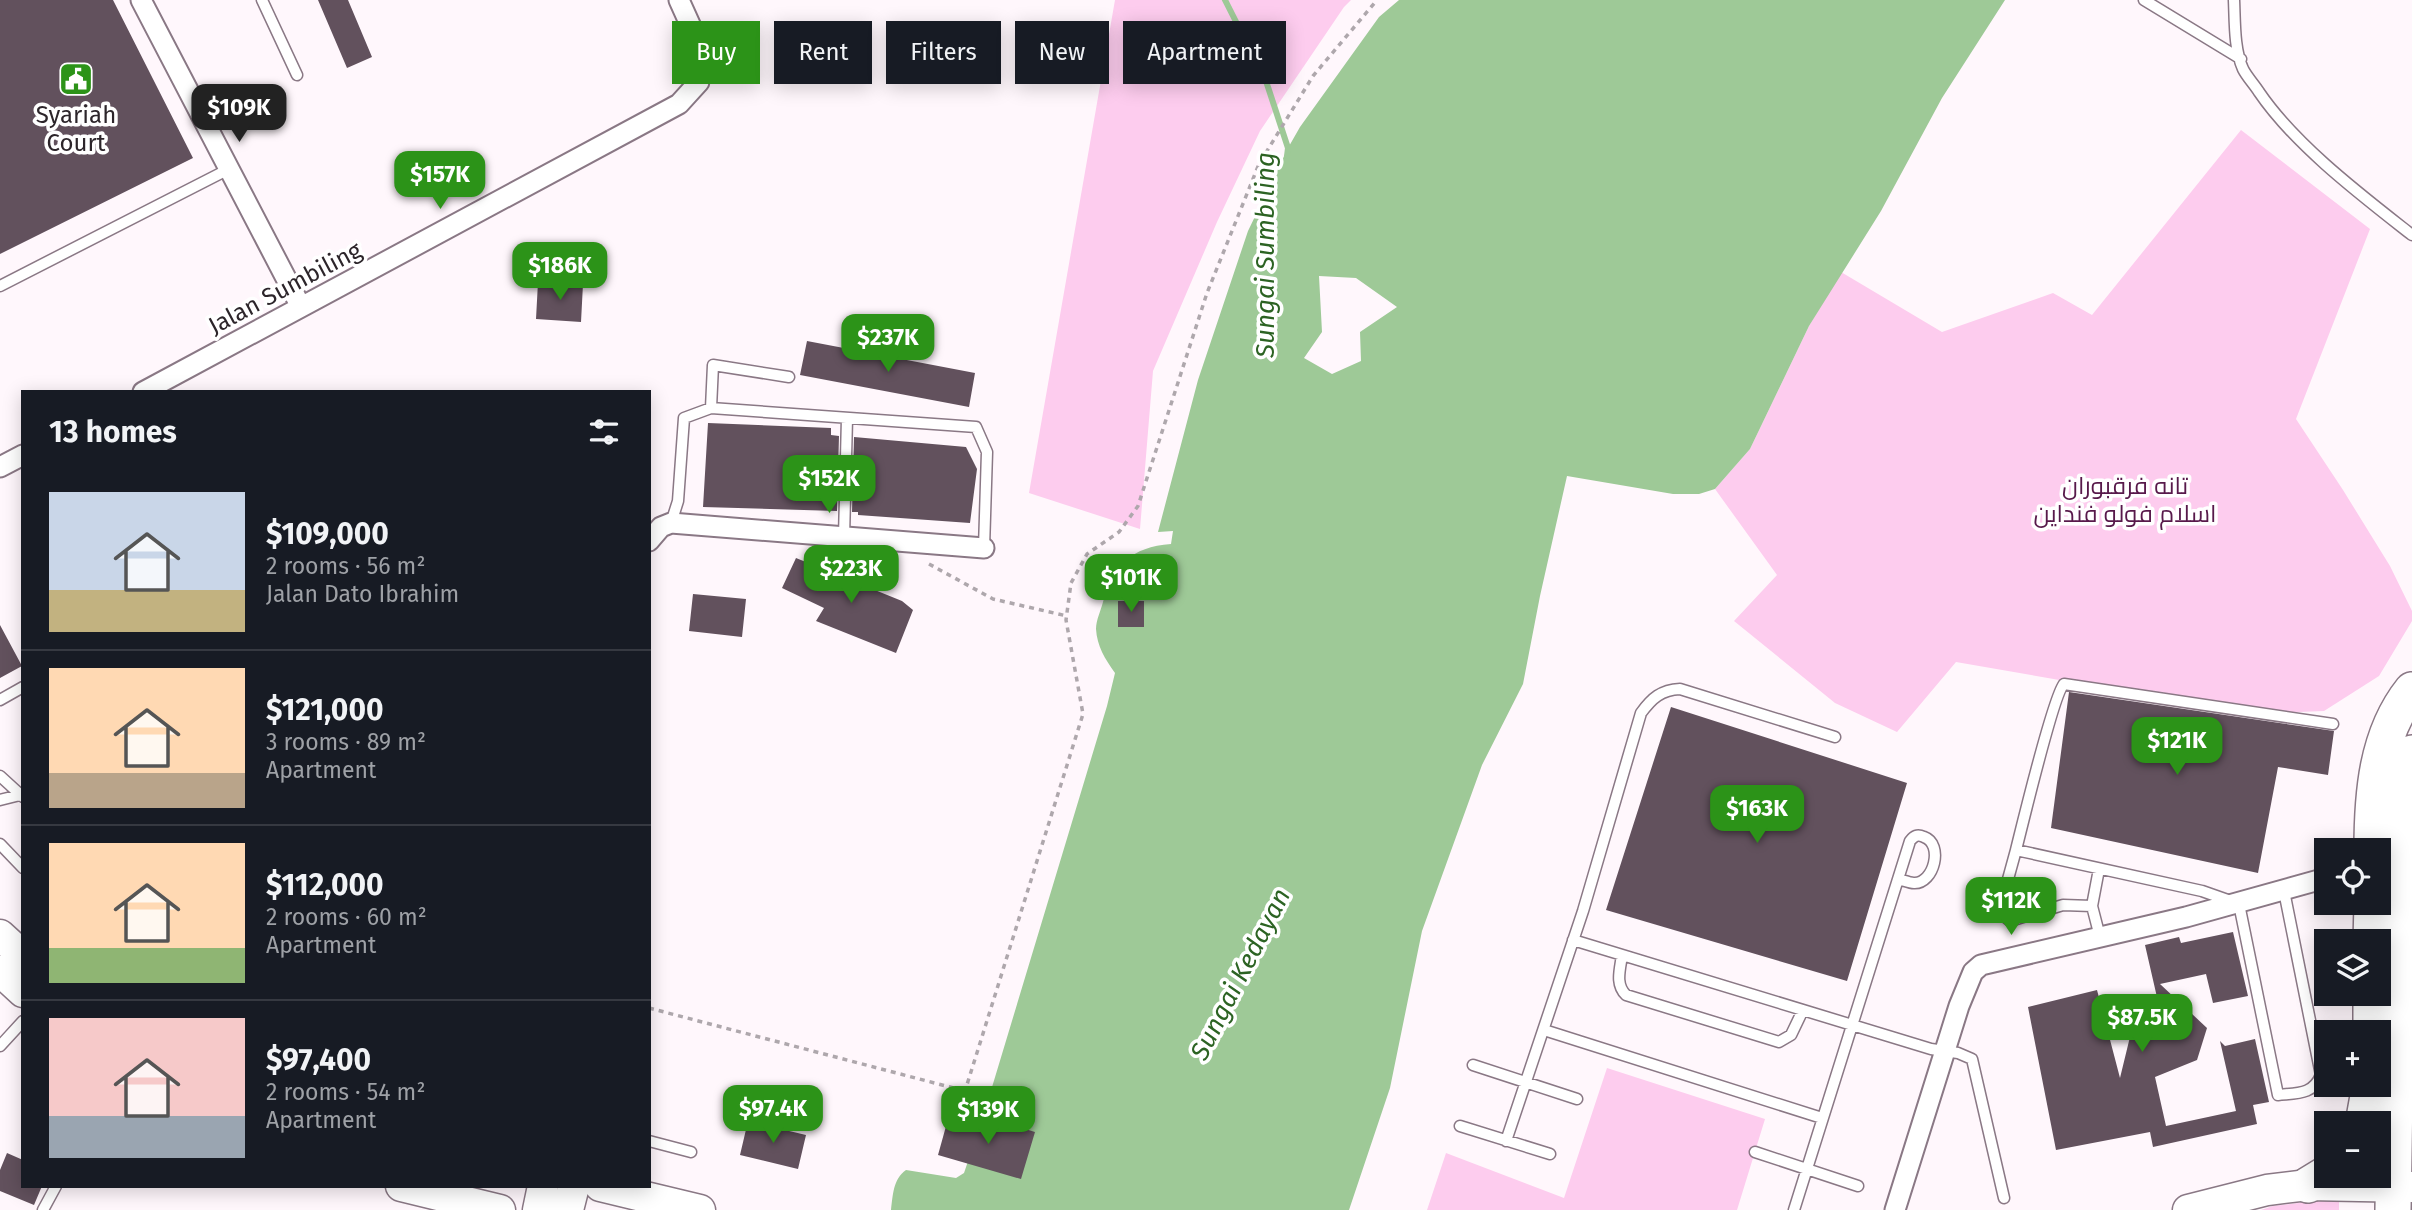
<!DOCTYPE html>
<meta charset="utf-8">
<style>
:root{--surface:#171b24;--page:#20242c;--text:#f1f3f6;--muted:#9ea1a6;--line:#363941;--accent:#2c9318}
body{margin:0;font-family:"Fira Sans",Cairo,sans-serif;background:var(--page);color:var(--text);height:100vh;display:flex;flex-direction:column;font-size:26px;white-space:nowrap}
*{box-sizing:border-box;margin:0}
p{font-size:23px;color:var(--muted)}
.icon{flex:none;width:38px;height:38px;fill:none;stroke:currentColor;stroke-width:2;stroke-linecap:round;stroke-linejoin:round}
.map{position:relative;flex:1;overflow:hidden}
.side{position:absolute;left:21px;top:390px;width:630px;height:798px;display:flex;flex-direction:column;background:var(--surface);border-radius:0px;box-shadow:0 4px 18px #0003}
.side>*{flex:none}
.banner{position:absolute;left:672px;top:21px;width:665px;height:63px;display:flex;gap:14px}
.controls{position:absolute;left:2314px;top:838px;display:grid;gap:14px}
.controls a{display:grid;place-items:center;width:77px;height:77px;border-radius:0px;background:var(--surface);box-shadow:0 4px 18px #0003;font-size:35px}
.price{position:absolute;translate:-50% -60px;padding:0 16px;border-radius:14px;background:var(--accent);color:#fff;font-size:23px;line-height:46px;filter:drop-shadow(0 2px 4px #0008)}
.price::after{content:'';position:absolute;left:50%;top:42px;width:21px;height:16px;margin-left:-10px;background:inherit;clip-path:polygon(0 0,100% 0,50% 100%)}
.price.active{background:#222;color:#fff}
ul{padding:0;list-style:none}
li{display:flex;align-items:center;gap:21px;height:175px;padding:0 28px}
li+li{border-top:2px solid var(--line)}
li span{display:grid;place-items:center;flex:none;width:196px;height:140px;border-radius:0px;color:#555}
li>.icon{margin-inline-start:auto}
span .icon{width:84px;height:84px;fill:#fffc;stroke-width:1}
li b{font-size:30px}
h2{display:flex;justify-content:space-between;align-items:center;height:84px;padding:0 28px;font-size:30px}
.chip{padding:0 24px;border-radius:0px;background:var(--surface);box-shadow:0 4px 18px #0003;font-size:24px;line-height:63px}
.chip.active{background:var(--accent);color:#fff}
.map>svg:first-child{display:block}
.green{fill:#fdccee}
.water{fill:#9ec997;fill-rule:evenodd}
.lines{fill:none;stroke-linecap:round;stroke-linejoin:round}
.stream{stroke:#9ec997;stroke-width:6}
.building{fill:#62515d}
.lane-casing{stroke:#8a7885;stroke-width:13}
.street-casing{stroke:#8a7885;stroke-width:23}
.primary-casing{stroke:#8a7885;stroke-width:33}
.highway-casing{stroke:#8a7885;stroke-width:38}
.path{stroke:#aea7ac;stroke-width:3.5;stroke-dasharray:5 5;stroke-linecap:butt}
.lane{stroke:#fff;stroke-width:10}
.street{stroke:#fff;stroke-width:19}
.primary{stroke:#fff;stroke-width:30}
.highway{stroke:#fff;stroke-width:35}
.labels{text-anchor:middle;stroke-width:7;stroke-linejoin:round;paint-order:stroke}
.poi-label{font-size:24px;fill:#2c252a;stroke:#fff}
.street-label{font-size:24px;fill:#2c252a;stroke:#fff}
.park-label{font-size:24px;fill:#58194b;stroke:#fff}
.water-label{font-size:26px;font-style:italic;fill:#2c6323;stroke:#fff}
</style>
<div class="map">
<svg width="2412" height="1210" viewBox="0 0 2412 1210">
<rect width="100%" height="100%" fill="#fff7fc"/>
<path class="green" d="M1115,0H1351L1344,7L1260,131L1217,222L1153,371L1140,529L1029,493Z
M2241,130L2370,229L2296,419L2343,490L2390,566L2412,611V621L2379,676L2324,711L2275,713L2174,700L1956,662L1897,732L1835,703L1734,621L1777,575L1715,489L1750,449L1809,326L1841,272L1942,332L2053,293L2092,315Z
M1607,1068L1765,1119L1737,1210H1427L1446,1153L1564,1198Z
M2339,1198V1210H2261L2273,1206Z"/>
<path class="water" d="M1399,0H2005L1942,98L1881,211L1809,326L1750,449L1715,489L1699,494H1673L1567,476L1540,596L1523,684L1482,765L1422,931L1390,1088L1349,1210H891C893,1195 893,1179 906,1170L956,1178L964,1173L983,1117L1107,706L1115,673C1105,659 1097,646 1096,629C1096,620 1101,610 1103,602C1114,565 1131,547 1171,544L1173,531L1158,532L1198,380L1248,231L1288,148L1300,127L1379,17ZM1319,276L1356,278L1397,307L1360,332L1361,361L1332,374L1304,358L1322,332Z"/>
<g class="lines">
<path class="stream" d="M1225,0L1266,81L1288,148L1287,156"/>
</g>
<path class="building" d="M0,0H113L193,158L0,254Z
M318,0H348L372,57L347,68Z
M538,282L583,284L581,322L536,319Z
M807,341L975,373L969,407L800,375Z
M708,423L831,428V435L839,436L837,511L703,507Z
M854,437L966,447L977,469L970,523L858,515V512H852Z
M796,558L902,601L913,610L896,653L816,621L824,608L782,588Z
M693,594L746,599L742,637L689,631Z
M1118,601H1144V627H1118Z
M0,625L22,666L0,678Z
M2069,692L2334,731L2328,775L2278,767L2258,873L2051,828Z
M1671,707L1907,783L1847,981L1606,910Z
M2233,932L2248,996L2213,1003L2206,974L2160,984L2207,1028L2197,1060L2155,1077L2166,1126L2236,1111L2220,1041L2225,1046L2255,1039L2269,1102L2253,1105L2257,1124L2153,1147L2150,1132L2056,1150L2028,1007L2097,990L2120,1078L2137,1008L2159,1006L2145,945L2179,937L2181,943Z
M982,1116L1035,1132L1021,1179L938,1155L948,1119L978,1129Z
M748,1121L806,1135L798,1169L740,1155Z
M7,1153L23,1160V1186H42L34,1205L0,1191V1170Z"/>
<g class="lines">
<g class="lane-casing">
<path id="lane" d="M262,0L297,75
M2144,0L2241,59
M2234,0C2235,22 2234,49 2243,69C2247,77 2254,84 2259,92C2295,145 2361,195 2412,235
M0,286L229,169
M711,408L713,365L789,377
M671,523L678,501L684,418L711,408L976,427L987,452L984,548
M844,537L847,418
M0,700L23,687
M0,776L23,797
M0,800L20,795
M0,844L23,868
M2016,850C2022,826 2054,693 2064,684L2333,724
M2099,869L2092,906L2063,905L2010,921L1999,912L2016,850L2202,891L2239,904L2278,1095C2297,1093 2313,1095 2321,1075L2284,891
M2092,906L2100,937
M1573,940L1931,1049L1958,1053L1972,1059L2004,1198
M1622,955C1620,970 1615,984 1626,995L1779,1042L1791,1035L1803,1010
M1544,1030L1822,1118
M0,1046L23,1021
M1473,1065L1577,1099
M1460,1126L1550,1154
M649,1141L691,1152
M1506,1141L1583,911L1641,713C1652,698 1661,690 1680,689L1835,737
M1755,1152L1858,1186
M43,1210L56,1186
M1794,1210L1910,841C1914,836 1917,834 1924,837C1944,844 1934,884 1914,883C1909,883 1903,880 1898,879"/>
</g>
<g class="street-casing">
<path id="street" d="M141,0L301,307
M143,392L679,104L699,82L702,51L679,0
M0,467L23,455
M649,541L661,527L671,523L984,548
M1895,1210L1959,1006L1973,972L1981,965L2186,917L2326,878"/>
</g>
<g class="primary-casing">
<path id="primary" d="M0,935L23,956
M0,971L23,992
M401,1186L500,1210
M600,1186L700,1210
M538,1210L543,1186
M568,1210L574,1186
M2188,1210L2267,1190L2308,1185L2412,1187"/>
</g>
<g class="highway-casing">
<path id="highway" d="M2372,850C2372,795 2376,735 2412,690
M2371,942L2372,903
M2371,1032V994
M2363,1124L2370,1085
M2308,1185L2326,1174
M2393,1210L2400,801L2405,771L2412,753"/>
</g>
<path class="path" d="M929,564L993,599L1067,616
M649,1008L965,1091
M965,1103V1091L1083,714L1066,620L1071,583L1087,554L1119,532L1138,506L1207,293L1259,164L1313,76L1377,0"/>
<use href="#lane" class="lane"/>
<use href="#street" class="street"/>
<use href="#primary" class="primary"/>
<use href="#highway" class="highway"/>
</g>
<defs>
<g id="civic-square" transform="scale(1.75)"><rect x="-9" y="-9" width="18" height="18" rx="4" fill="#2c9318" stroke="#fff"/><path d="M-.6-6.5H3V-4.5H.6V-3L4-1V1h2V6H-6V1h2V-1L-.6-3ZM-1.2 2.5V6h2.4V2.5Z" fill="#fff"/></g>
</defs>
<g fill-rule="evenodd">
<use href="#civic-square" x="76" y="79"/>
</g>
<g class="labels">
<g class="poi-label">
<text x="76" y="123">Syariah<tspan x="76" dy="28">Court</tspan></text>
</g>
<g class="street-label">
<text transform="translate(285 288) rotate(-28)" y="8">Jalan Sumbiling</text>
</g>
<g class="park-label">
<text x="2125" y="494">تانه فرقبوران<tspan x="2125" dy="28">اسلام فولو فنداين</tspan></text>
</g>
<g class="water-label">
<text transform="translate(1265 255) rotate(-90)" y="9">Sungai Sumbiling</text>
<text transform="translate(1240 974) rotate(-63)" y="9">Sungai Kedayan</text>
</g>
</g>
</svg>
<div class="controls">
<a><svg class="icon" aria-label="locate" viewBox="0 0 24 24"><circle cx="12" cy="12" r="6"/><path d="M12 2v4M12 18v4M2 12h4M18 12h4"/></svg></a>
<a><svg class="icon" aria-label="layers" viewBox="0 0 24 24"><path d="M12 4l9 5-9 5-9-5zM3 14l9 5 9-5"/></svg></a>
<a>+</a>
<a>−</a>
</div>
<b class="price active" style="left:239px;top:144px">$109K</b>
<b class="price" style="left:440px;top:211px">$157K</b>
<b class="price" style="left:560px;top:302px">$186K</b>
<b class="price" style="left:888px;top:374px">$237K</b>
<b class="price" style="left:829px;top:515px">$152K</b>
<b class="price" style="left:851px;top:605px">$223K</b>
<b class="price" style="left:1131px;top:614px">$101K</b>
<b class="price" style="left:2177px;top:777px">$121K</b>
<b class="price" style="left:1757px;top:845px">$163K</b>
<b class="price" style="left:2011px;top:937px">$112K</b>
<b class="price" style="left:2142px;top:1054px">$87.5K</b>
<b class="price" style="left:773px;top:1145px">$97.4K</b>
<b class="price" style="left:988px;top:1146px">$139K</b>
<div class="banner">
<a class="chip active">Buy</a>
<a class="chip">Rent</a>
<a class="chip">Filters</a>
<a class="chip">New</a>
<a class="chip">Apartment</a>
</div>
<section class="side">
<h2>13 homes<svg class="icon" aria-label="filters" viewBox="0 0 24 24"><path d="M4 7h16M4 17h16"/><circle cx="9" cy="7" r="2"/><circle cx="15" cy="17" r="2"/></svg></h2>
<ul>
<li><span style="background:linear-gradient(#c9d6e8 70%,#c2b280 0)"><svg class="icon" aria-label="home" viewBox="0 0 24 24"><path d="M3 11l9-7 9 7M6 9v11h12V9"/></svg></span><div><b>$109,000</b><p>2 rooms · 56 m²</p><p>Jalan Dato Ibrahim</p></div></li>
<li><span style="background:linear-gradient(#ffd9b3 75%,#b9a48a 0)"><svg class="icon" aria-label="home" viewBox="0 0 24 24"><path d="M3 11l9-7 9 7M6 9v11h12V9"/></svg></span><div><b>$121,000</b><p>3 rooms · 89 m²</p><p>Apartment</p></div></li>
<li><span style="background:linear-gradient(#ffd9b3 75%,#8fb573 0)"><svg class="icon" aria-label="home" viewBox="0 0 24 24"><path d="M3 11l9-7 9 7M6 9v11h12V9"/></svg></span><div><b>$112,000</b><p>2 rooms · 60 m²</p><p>Apartment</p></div></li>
<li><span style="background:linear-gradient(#f6c9c9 70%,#9aa5b1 0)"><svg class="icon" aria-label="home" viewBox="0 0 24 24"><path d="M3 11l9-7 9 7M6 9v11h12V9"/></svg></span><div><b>$97,400</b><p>2 rooms · 54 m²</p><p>Apartment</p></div></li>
</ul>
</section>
</div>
